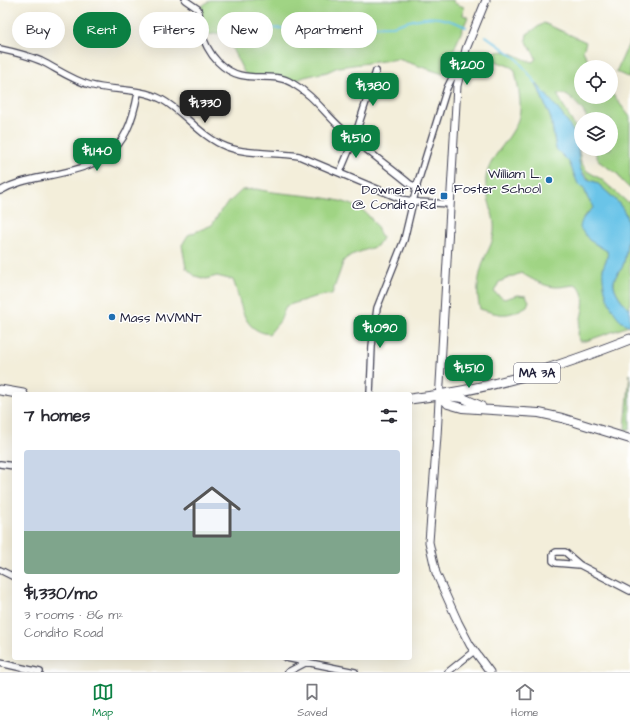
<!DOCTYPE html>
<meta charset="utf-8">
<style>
:root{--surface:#fff;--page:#f2f2f3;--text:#2b2b33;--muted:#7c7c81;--line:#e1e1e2;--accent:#0b8043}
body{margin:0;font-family:"Architects Daughter",sans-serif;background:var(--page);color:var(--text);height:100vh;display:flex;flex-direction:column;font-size:15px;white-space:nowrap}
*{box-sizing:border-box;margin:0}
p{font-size:13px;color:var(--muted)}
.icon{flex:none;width:22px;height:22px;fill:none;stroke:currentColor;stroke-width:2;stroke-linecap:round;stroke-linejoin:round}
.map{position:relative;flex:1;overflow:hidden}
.side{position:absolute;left:12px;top:392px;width:400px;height:268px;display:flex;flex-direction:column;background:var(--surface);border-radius:4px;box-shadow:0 4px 16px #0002}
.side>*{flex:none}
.top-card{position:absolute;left:12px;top:12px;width:400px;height:36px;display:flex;gap:8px}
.tools{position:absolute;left:574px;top:60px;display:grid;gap:8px}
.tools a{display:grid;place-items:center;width:44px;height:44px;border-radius:50%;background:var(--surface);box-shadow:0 4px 16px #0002;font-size:20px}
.price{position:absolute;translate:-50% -34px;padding:0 9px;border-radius:8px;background:var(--accent);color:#fff;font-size:13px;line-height:26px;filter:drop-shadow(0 1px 2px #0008)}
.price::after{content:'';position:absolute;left:50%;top:24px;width:12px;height:9px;margin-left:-6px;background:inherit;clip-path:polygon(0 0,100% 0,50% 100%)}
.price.on{background:#222;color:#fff}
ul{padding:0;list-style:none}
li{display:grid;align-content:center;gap:8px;height:212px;padding:0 12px}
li+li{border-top:1px solid var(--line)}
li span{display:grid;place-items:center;height:124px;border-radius:4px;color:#555}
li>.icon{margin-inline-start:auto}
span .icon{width:72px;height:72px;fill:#fffc;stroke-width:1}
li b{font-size:17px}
h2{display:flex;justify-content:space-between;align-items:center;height:48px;padding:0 12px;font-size:17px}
.tag{padding:0 14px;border-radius:18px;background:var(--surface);box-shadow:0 4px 16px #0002;font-size:14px;line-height:36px}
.tag.on{background:var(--accent);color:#fff}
.tab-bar{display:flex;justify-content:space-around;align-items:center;height:56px;border-top:1px solid var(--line);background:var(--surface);font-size:11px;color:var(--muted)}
.tab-bar a{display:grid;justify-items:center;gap:2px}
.tab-bar .on{color:var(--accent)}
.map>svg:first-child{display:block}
.green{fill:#a0d484;stroke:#617b60}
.water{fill:#6bc4e8;stroke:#467392}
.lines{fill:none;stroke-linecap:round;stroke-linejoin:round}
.stream{stroke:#6bc4e8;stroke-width:2}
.minor-casing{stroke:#414153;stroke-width:8}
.tertiary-casing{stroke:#414153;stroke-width:9}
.secondary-casing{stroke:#414153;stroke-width:10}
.primary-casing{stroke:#414153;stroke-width:11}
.minor{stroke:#fff;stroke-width:5.5}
.tertiary{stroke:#fff;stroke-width:7}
.secondary{stroke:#fff;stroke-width:8}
.primary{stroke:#fff;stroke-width:9}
.poi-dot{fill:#1f6fb2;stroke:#fff;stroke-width:1.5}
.labels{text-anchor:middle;stroke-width:3;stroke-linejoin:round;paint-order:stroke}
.shield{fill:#fff;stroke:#646476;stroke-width:1}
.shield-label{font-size:12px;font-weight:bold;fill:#22223b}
.poi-label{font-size:13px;fill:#22223b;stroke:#fff;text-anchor:end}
</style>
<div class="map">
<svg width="630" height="672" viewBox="0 0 630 672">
<rect width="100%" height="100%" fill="#fff"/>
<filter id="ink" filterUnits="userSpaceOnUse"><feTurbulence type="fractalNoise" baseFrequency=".025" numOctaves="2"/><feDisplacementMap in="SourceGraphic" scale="8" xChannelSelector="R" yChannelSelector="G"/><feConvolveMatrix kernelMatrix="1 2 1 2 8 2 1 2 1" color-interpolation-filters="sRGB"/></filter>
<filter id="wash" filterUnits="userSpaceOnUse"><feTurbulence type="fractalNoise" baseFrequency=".012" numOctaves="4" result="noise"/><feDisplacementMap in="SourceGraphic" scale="16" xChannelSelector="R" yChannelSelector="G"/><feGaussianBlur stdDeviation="0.9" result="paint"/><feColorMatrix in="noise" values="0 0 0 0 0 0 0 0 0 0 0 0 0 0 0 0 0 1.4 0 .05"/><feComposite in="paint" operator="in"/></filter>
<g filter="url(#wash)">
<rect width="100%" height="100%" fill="#f3eeda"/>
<path class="green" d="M210,0H453L454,3L464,7L463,15L468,17L443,74L398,59L338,67L327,72L304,77L295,81L246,76L224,33L206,35L201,7Z
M544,23L586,42L583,51L592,67H581V97H611V92L630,117V189L622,181L617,173C606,166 596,164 595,149H611V119H587C587,113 572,98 566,95C564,94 559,94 557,94L575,127L581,162L587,171L601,179L627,202H630V309C623,304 612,289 614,281C615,276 619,272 622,268C627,256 629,231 627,219C624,204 606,192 596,182L591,181L579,168L576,137L567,123L537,85L551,119L556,149L569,162L578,183L584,188L588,199L593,205V208L583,217L595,244L602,247L607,251L608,254L603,269L624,323L629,326L586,341H579C574,324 593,302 577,285C570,285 564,287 557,287C544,287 532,279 521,273L499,282L494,292L504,299L518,295L526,296L529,301L527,306C507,318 500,315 480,309C475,291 479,271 486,255C490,247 493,241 494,232C496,214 484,196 486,178C490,152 518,136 520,110C521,97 517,83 515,70L511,67L493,60L492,54C507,46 519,59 533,62L536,58L526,40L527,34Z
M630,41V78L616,72Z
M256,189C284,196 339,194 362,210C372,217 377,227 382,238L377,246L351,255L344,260L332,294L314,297L286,306L280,321L269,334C240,330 242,302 233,280L217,276L206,279L195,276L186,268L182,245L188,235L212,225L221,210L242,190Z
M630,374V430L625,429Z"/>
<path class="water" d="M536,83C550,99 565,116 575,135C582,150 572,178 596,182C606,192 624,204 627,219C629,231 627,256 622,268C619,272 615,276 614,281C612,289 623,304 630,309V326C612,320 601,287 603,269C604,263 609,257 607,251L589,240L580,228C581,218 586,215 593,208V205L588,199L584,188L578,184L569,162L556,149L551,119Z"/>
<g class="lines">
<path class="stream" d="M241,29L393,26C422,16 437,13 466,27
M486,36L516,58L536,83"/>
</g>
</g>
<g filter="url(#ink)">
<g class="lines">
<g class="minor-casing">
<path id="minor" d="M185,0L198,9C200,16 200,23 201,30C203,41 210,54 218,62C244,88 269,69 292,83C313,95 322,110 339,126C361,147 386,164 410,184L417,187
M0,49C14,52 27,55 41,61C57,69 72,80 90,85C112,91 140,88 161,99C185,112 200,137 227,147C249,155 275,152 299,156L401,199L419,202L450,204
M340,172L354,139L376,71
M0,191C14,183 27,180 43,177C102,165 126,157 138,93
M370,394L372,346L377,308L404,240L417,185L447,88L452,78L459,74
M0,464L14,466
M580,565L556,563L553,561V554L556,552H565L580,565L630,591
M0,570L14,577
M286,658L355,672
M0,663L40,672
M288,672L307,662
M448,672L474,651"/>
</g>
<g class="tertiary-casing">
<path id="tertiary" d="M486,0L466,49L457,86L437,436L429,542L436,573L458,622L470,645L490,672"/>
</g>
<g class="secondary-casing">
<path id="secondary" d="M440,395L448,404L462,408L539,413L562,418L630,439
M445,396L463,398L481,406"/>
</g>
<g class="primary-casing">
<path id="primary" d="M0,390L23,394
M410,399C489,390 556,368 630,339"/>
</g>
<use href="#minor" class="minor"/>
<use href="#tertiary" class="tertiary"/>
<use href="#secondary" class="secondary"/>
<use href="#primary" class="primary"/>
</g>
</g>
<g class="poi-dot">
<circle cx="549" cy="180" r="4"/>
<rect x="440" y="192" width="8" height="8" rx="2"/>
<circle cx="112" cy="317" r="4"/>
</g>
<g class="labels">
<rect class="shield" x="514" y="363" width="46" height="20" rx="3"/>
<g class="shield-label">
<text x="537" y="377">MA 3A</text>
</g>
<g class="poi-label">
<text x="541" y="178">William L.<tspan x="541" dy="15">Foster School</tspan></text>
<text x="436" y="194">Downer Ave<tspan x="436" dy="15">@ Condito Rd</tspan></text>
<text x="120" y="322" text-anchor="start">Mass MVMNT</text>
</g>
</g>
</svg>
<div class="tools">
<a><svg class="icon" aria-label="locate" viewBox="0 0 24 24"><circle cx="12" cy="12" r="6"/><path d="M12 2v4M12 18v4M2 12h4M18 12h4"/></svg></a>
<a><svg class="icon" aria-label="layers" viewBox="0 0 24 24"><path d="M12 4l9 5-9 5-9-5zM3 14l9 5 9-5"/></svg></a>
</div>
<b class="price" style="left:467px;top:86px">$1,200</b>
<b class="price" style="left:373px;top:107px">$1,380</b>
<b class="price on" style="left:205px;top:124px">$1,330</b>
<b class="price" style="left:356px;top:159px">$1,510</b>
<b class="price" style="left:97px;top:172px">$1,140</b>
<b class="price" style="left:380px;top:349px">$1,090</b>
<b class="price" style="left:469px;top:389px">$1,510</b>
<div class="top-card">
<a class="tag">Buy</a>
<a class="tag on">Rent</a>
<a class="tag">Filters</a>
<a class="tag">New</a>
<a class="tag">Apartment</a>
</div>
<section class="side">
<h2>7 homes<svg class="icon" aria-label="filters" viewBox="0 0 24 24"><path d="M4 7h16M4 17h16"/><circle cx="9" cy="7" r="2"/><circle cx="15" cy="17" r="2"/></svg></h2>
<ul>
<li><span style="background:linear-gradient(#c9d6e8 65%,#7fa58c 0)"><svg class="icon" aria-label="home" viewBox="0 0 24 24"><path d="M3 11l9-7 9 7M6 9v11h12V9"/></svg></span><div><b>$1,330/mo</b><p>3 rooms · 86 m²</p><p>Condito Road</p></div></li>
</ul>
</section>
</div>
<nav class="tab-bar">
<a class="on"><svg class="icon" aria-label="map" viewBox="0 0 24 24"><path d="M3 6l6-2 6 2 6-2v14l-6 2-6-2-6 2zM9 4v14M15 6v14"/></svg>Map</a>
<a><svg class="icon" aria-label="saved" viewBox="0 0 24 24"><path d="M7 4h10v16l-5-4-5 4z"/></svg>Saved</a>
<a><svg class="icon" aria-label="home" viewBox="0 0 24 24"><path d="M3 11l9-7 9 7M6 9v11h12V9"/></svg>Home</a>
</nav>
